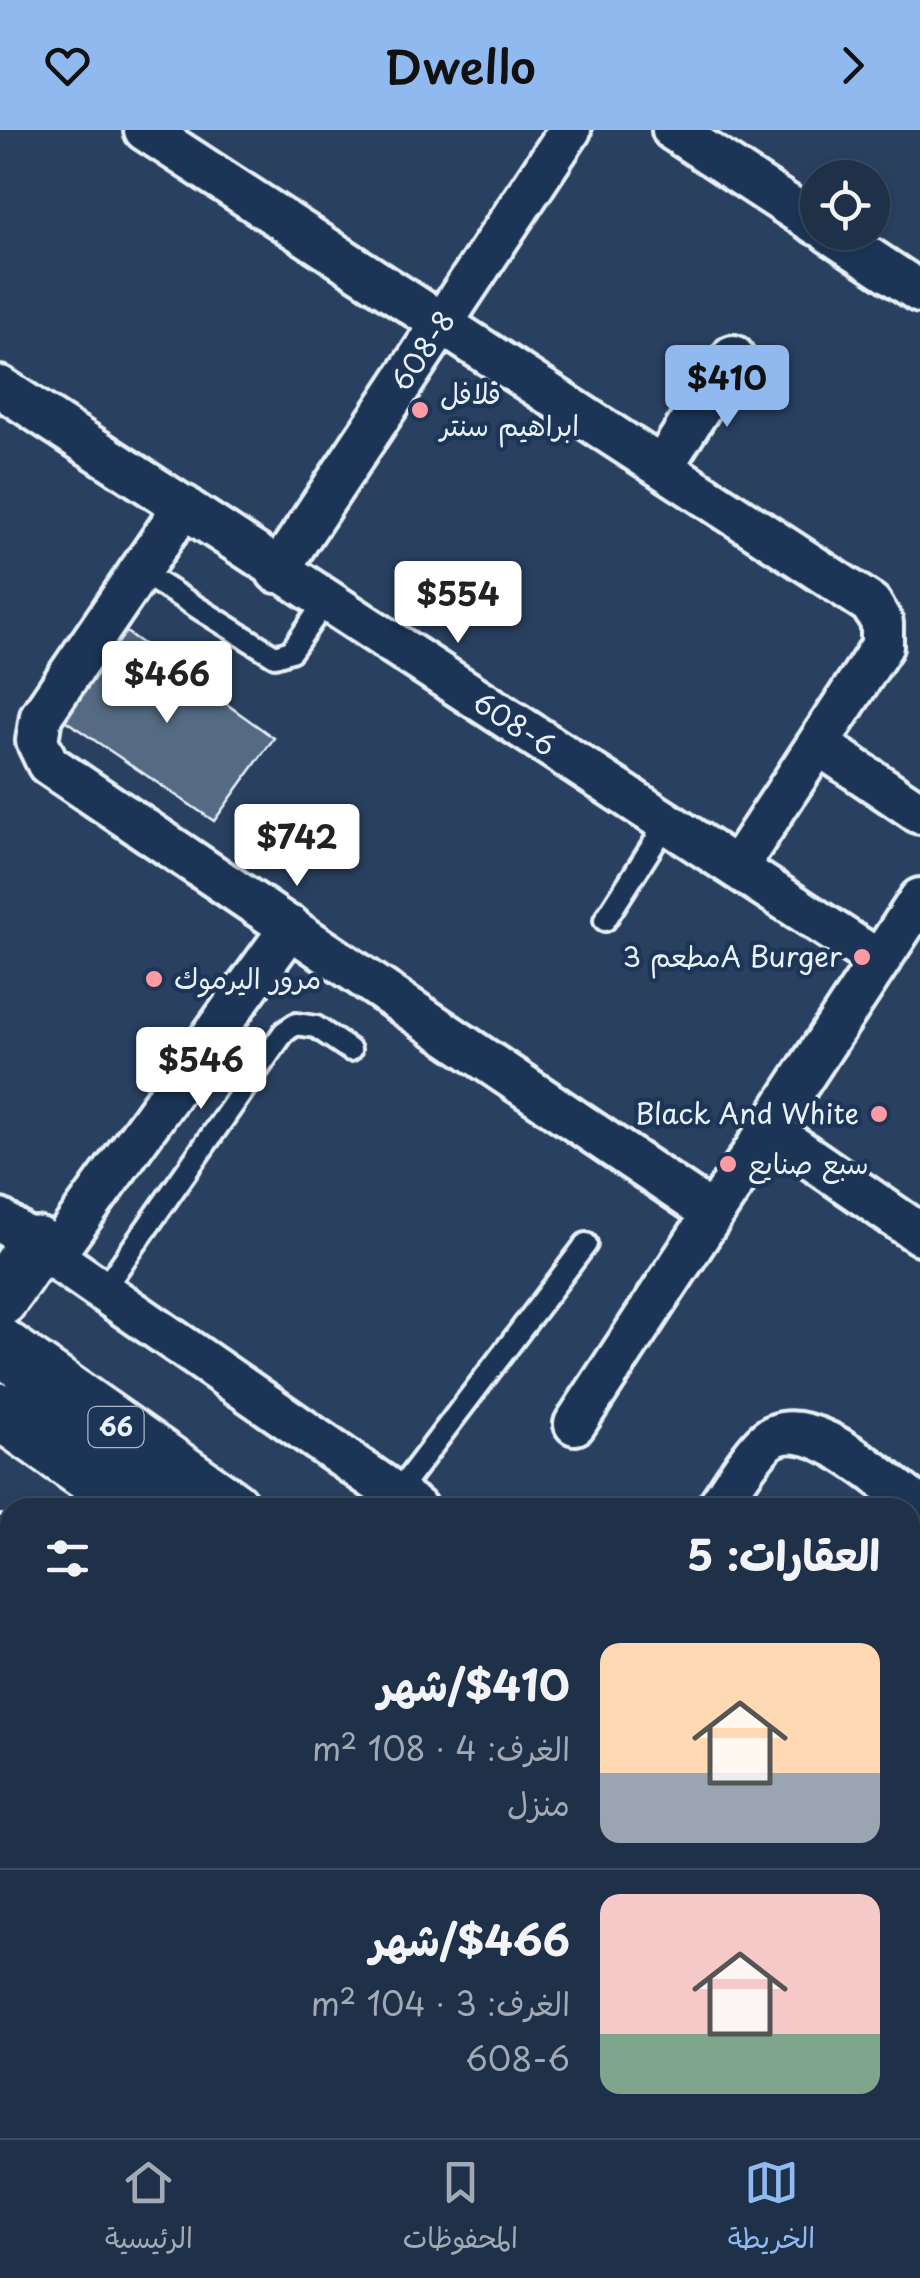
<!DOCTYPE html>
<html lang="ar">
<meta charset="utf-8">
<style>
:root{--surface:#1f3049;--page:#2c3c53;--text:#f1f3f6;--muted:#a1a9b4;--line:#3c4b61;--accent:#90b9f0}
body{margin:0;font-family:"Playpen Sans","Playpen Sans Arabic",sans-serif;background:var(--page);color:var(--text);direction:rtl;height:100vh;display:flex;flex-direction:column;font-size:38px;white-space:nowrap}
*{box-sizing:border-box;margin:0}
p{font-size:32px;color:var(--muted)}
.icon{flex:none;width:55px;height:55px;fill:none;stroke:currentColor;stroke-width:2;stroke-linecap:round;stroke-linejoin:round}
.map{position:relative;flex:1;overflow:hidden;direction:ltr}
.side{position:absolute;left:0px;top:1368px;width:920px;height:642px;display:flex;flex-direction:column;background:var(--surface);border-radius:30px 30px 0 0;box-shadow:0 2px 8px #0004,0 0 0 2px var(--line);direction:rtl}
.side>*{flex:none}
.fabs{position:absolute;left:800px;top:30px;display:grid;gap:20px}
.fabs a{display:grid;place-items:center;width:90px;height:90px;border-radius:50%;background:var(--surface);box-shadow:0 2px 8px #0004,0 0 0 2px var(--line);font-size:50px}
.price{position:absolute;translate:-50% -85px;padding:0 22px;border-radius:10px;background:#fff;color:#222;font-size:32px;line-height:65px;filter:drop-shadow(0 2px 5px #0008)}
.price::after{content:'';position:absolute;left:50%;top:60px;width:30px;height:22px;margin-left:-15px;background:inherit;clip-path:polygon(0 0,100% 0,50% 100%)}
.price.active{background:var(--accent);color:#111}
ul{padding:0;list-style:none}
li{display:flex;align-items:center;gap:30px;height:250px;padding:0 40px}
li+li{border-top:2px solid var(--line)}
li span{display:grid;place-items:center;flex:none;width:280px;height:200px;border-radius:20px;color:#555}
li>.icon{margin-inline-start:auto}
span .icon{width:120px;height:120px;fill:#fffc;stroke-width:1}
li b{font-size:42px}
h2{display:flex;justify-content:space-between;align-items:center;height:120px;padding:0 40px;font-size:42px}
header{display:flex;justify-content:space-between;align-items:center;height:130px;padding:0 40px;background:var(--accent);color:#111;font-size:45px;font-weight:600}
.tab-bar{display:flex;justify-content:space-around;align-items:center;height:140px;border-top:2px solid var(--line);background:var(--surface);font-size:28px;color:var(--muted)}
.tab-bar a{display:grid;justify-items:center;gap:5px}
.tab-bar .active{color:var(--accent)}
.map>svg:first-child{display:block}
.building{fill:#556a83;stroke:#e8f1f8;stroke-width:2.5}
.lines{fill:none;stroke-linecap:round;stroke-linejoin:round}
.lane-casing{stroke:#e8f1f8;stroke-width:28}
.street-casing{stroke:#e8f1f8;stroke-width:48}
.primary-casing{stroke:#e8f1f8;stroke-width:62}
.lane{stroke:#1d3557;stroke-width:20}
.street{stroke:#1d3557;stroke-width:40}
.primary{stroke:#1d3557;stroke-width:55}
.poi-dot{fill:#ff9aa2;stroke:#1d3557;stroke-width:4}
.labels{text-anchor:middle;stroke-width:9;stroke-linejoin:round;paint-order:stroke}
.shield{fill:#1d3557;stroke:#abb9c8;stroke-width:2.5}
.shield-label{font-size:25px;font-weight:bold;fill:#e8f1f8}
.street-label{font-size:28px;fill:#e8f1f8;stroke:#1d3557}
.poi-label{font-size:28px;fill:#e8f1f8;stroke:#1d3557;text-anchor:start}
</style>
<header><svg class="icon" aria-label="forward" viewBox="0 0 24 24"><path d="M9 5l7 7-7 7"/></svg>Dwello<svg class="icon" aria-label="heart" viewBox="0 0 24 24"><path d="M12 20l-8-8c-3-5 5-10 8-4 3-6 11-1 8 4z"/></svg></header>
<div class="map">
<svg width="920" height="2008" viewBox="0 0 920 2008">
<rect width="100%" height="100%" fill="#294061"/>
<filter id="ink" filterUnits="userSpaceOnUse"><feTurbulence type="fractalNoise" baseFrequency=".01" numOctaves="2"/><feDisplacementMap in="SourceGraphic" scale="20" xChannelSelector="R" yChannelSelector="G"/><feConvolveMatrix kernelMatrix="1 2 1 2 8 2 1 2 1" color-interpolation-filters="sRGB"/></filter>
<g filter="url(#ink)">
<path class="building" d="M122,499L274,608L214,691L60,587Z"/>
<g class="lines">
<g class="lane-casing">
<path id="lane" d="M139,441L275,526L291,521L325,472
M605,790L667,693
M103,1160L284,902L296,894L316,897L350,920
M396,1364L586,1114"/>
</g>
<g class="street-casing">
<path id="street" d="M145,0L871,474L882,493V516L737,737
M673,0L818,95
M829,102L920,162
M0,257L879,831
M662,337L733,226
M184,376L41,586L37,611L48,634L713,1084
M277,442L570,0
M818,614L920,683
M768,999L920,1104
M0,1090L416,1378
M53,1126L291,797
M575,1294L920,769
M717,1378C732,1357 746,1331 764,1313C803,1274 885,1353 920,1377
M0,1407L10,1415
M0,1856L10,1839
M245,2008L250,2000
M634,2008V2000"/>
</g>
<g class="primary-casing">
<path id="primary" d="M0,1168L36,1115
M0,1216L231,1378
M0,1281L138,1378
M910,1744L920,1756
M910,1848L920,1855
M910,1914L920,1921"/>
</g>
<use href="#lane" class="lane"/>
<use href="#street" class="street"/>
<use href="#primary" class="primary"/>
</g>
</g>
<g class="poi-dot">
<circle cx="420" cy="280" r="10"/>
<circle cx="862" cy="827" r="10"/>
<circle cx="154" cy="849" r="10"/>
<circle cx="879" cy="984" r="10"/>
<circle cx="728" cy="1034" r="10"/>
</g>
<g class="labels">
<rect class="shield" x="88.5" y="1277" width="55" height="40" rx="8"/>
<g class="shield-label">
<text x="116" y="1306">66</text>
</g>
<g class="street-label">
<text transform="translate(423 221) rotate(-56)" y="10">608-8</text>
<text transform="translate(514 594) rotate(33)" y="10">608-6</text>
</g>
<g class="poi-label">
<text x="440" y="274">فلافل<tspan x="440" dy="32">ابراهيم سنتر</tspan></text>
<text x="842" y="837" text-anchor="end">مطعم 3A Burger</text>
<text x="174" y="859">مرور اليرموك</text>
<text x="859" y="994" text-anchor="end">Black And White</text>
<text x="748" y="1044">سبع صنايع</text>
</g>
</g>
</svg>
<div class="fabs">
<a><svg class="icon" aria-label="locate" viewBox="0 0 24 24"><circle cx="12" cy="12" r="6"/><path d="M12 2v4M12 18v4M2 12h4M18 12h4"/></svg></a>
</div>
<b class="price active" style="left:727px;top:300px">$410</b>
<b class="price" style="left:458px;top:516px">$554</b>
<b class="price" style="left:167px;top:596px">$466</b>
<b class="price" style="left:297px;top:759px">$742</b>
<b class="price" style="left:201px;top:982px">$546</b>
<section class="side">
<h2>العقارات: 5<svg class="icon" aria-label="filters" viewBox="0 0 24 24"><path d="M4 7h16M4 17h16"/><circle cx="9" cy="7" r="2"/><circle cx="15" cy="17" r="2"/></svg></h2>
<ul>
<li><span style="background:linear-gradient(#ffd9b3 65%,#9aa5b1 0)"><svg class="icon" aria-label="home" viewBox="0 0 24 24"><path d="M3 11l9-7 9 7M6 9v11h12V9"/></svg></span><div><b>$410/شهر</b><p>الغرف: 4 · 108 m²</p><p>منزل</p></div></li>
<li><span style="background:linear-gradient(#f6c9c9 70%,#7fa58c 0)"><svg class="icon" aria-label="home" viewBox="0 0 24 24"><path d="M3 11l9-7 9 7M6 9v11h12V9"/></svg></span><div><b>$466/شهر</b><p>الغرف: 3 · 104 m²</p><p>608-6</p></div></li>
</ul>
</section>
</div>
<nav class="tab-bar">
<a class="active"><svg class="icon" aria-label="map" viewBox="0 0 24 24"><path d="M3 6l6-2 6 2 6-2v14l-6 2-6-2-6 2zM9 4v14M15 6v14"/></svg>الخريطة</a>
<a><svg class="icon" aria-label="saved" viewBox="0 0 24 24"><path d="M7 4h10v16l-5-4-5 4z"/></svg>المحفوظات</a>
<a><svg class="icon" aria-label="home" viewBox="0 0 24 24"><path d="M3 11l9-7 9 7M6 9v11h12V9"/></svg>الرئيسية</a>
</nav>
